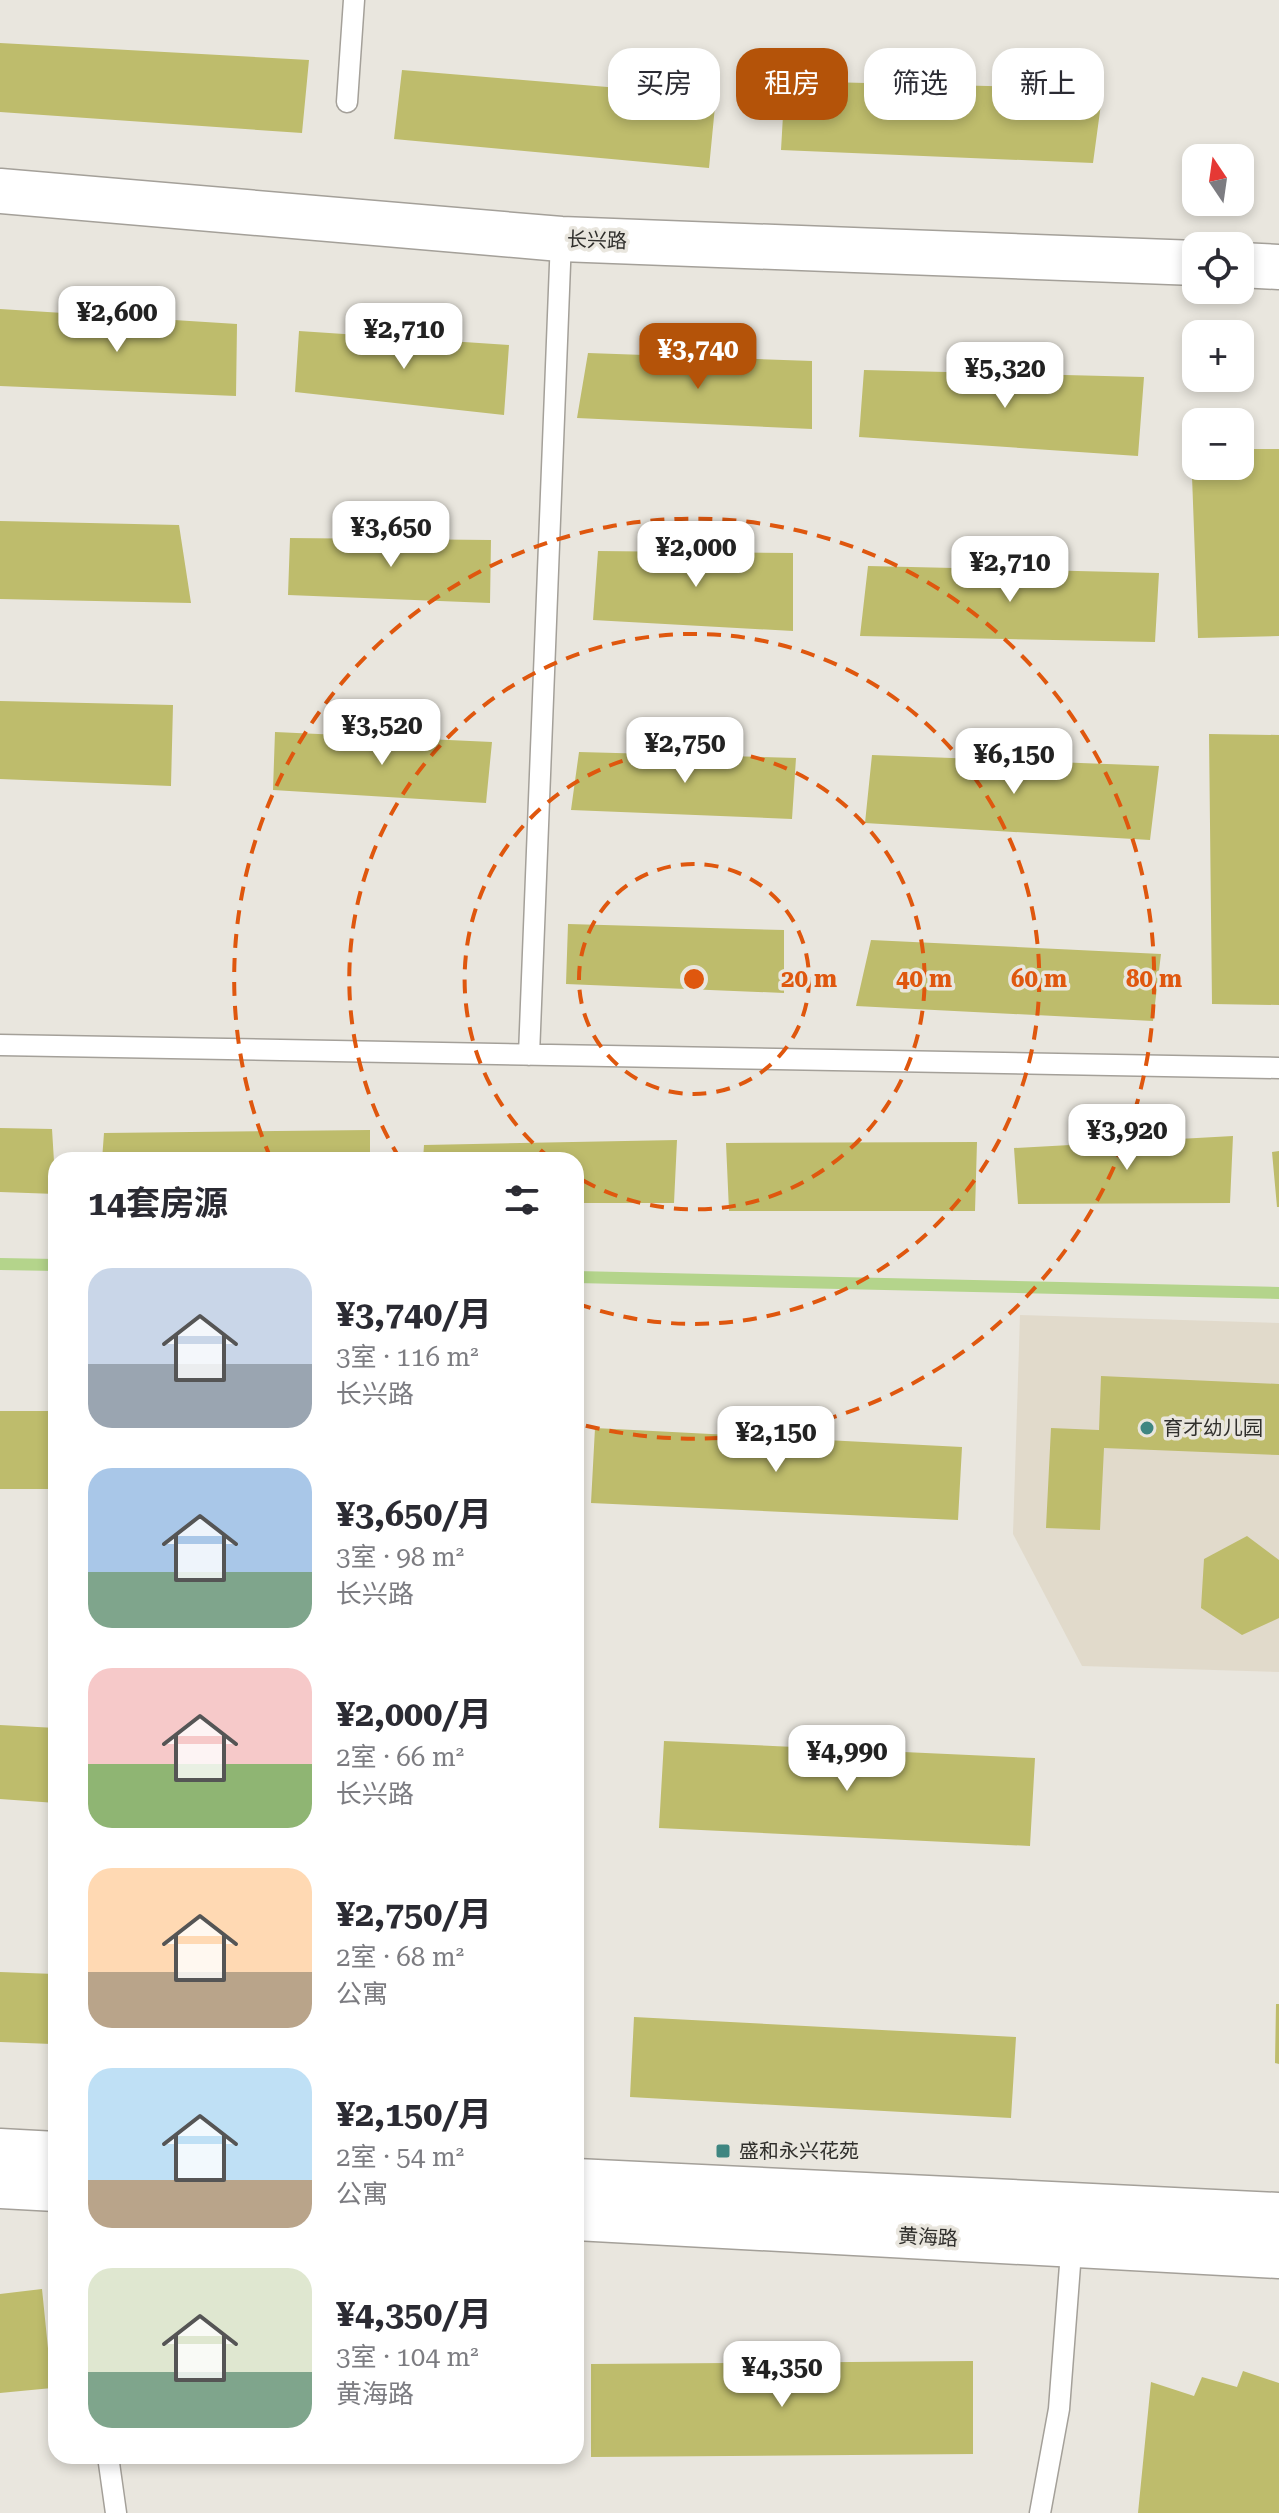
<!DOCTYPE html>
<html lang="zh">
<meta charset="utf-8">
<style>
:root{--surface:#fff;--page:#f2f2f3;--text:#2b2b33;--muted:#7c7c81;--accent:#b45309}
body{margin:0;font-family:"Roboto Serif","Noto Sans SC",serif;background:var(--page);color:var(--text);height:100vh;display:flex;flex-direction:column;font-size:30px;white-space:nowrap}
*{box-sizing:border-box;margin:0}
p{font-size:26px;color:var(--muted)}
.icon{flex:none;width:44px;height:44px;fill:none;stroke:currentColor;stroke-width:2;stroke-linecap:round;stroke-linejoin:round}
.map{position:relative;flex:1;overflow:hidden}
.panel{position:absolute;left:48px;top:1152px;width:536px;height:1312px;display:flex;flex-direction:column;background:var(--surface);border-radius:24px;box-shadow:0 4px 12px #0003}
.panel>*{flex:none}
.top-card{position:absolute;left:608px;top:48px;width:550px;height:72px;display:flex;gap:16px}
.needle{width:52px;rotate:347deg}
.fabs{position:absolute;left:1182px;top:144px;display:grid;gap:16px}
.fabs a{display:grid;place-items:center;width:72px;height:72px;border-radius:16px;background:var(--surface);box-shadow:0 4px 12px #0003;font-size:40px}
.price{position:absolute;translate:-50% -68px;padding:0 18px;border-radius:16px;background:#fff;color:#222;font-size:26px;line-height:52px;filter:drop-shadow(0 2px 4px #0008)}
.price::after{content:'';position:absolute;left:50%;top:48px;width:24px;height:18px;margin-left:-12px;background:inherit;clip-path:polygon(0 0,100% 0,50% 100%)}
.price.active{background:var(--accent);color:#fff}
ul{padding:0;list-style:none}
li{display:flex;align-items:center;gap:24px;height:200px;padding:0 40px}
li span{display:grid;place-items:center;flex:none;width:224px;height:160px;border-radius:24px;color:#555}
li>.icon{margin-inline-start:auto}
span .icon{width:96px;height:96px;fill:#fffc;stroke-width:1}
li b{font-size:34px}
h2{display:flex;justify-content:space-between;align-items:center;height:96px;padding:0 40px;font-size:34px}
.pill{padding:0 28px;border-radius:24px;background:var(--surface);box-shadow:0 4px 12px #0003;font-size:28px;line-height:72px}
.pill.active{background:var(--accent);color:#fff}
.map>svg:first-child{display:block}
.built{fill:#e1dacb}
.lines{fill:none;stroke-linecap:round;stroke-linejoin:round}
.stream{stroke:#b4d48b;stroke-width:12}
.building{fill:#bebc6c}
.service-casing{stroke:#a4a099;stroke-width:23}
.tertiary-casing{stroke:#a4a099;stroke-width:47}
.secondary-casing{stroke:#a4a099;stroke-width:47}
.service{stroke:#fff;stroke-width:20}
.tertiary{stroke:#fff;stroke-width:44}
.secondary{stroke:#fff;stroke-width:44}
.ring{fill:none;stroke:#df570e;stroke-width:4;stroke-dasharray:14 10}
.poi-dot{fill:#3f8681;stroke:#e9e6de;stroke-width:3}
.labels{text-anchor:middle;stroke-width:7;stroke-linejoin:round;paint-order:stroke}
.street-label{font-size:20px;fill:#302f2c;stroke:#e9e6de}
.poi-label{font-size:20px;fill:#302f2c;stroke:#e9e6de;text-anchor:start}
.centre{fill:#df570e;stroke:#e9e6de;stroke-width:4}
.ring-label{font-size:24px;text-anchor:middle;font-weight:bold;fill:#df570e;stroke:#e9e6de;stroke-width:7;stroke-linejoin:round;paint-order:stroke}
</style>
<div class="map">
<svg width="1279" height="2513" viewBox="0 0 1279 2513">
<rect width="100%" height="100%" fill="#e9e6de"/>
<path class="built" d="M1020,1315L1279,1323V1672L1082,1666L1013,1534Z"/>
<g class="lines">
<path class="stream" d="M0,1264L56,1265
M576,1277L1279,1293"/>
</g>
<path class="building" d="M0,43L309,60L302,133L0,112Z
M402,70L716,96L709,168L394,139Z
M785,81L1103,89L1093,163L781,150Z
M0,309L237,324L236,396L0,386Z
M299,331L509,345L504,415L295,392Z
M588,353L812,361V429L577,418Z
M864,370L1144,377L1138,456L859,437Z
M1191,449H1196V466H1240V449H1279V636L1198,638Z
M0,521L179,525L191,603L0,599Z
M290,538L491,540L490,603L288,595Z
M598,551L793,553V631L593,620Z
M868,566L1159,573L1155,642L860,636Z
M0,701L173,705L171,786L0,779Z
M275,732L492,742L486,803L273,790Z
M1209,734L1279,735V1005L1212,1004Z
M579,752L796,758L792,819L571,810Z
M872,755L1159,766L1150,840L865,823Z
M568,924L784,930V993L566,984Z
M871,940L1161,954L1153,1021L856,1006Z
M0,1128L52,1129L56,1194L0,1192Z
M370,1130V1160H102L104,1133Z
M1233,1136L1230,1203L1018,1204L1014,1148Z
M677,1140L674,1203H576V1160H423L424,1145Z
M977,1142L975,1211H729L726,1143Z
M1279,1151V1207H1277L1272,1152Z
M1101,1376L1279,1384V1455L1104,1448L1100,1530L1046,1528L1051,1428L1099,1430Z
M0,1411H56V1489H0Z
M595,1428L962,1447L958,1520L591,1503Z
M1247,1536L1279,1560V1618L1242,1635L1201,1608L1204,1559Z
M0,1725L56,1728V1803L0,1799Z
M664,1741L1035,1758L1030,1846L659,1828Z
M0,1972L55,1974L52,2044L0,2042Z
M1276,2004H1279V2064L1275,2063Z
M634,2017L1016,2037L1011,2118L630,2097Z
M42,2289L52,2388L0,2393V2294Z
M973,2361V2454L591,2457V2364Z
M1243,2371L1279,2383V2513H1138L1151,2382L1194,2396L1202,2377L1237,2387Z"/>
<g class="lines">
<g class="service-casing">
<path id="service" d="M347,102L354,0
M0,1045L1279,1068
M529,1055L561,239
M108,2456L116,2513
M1040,2513L1059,2409L1072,2239"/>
</g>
<g class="tertiary-casing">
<path id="tertiary" d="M0,191L561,239L1196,263
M1240,265L1279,267"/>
</g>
<g class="secondary-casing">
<path id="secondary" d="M0,2151L56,2154
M576,2181L1279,2215
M0,2186L56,2189
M576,2218L1279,2256"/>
</g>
<use href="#service" class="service"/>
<use href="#tertiary" class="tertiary"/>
<use href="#secondary" class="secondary"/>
</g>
<g class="ring">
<circle cx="694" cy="979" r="115"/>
<path d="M551 1159A230 230 0 1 1 577 1177"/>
<path d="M400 1159A345 345 0 1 1 576 1303"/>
<path d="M271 1159A460 460 0 1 1 579 1424"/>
</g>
<g class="poi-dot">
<circle cx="1147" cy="1428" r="8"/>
<rect x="715" y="2143" width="16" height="16" rx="4"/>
</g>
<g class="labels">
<g class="street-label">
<text transform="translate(597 240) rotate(2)" y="7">长兴路</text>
<text transform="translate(928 2237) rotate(3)" y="7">黄海路</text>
</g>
<g class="poi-label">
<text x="1163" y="1435">育才幼儿园</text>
<text x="739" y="2158">盛和永兴花苑</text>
</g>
</g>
<circle cx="694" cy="979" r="12" class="centre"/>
<g class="ring-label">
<text x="809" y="987">20 m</text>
<text x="924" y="987">40 m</text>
<text x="1039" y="987">60 m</text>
<text x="1154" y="987">80 m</text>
</g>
</svg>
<div class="fabs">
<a><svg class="needle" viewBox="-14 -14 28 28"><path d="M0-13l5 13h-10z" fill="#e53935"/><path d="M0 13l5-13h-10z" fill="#7c7c81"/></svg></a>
<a><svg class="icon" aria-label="locate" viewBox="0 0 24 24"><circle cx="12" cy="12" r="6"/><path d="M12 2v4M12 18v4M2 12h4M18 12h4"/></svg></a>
<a>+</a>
<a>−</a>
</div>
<b class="price" style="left:117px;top:354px">¥2,600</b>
<b class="price" style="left:404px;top:371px">¥2,710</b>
<b class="price active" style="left:698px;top:391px">¥3,740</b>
<b class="price" style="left:1005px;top:410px">¥5,320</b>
<b class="price" style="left:391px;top:569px">¥3,650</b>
<b class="price" style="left:696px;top:589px">¥2,000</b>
<b class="price" style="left:1010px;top:604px">¥2,710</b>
<b class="price" style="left:382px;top:767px">¥3,520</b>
<b class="price" style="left:685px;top:785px">¥2,750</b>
<b class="price" style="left:1014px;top:796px">¥6,150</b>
<b class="price" style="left:1127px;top:1172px">¥3,920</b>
<b class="price" style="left:776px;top:1474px">¥2,150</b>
<b class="price" style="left:847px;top:1793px">¥4,990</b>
<b class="price" style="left:782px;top:2409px">¥4,350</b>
<div class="top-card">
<a class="pill">买房</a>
<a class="pill active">租房</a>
<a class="pill">筛选</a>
<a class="pill">新上</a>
</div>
<section class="panel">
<h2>14套房源<svg class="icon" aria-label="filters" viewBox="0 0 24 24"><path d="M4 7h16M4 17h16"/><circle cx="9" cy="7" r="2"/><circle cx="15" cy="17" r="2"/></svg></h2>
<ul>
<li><span style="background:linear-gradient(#c9d6e8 60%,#9aa5b1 0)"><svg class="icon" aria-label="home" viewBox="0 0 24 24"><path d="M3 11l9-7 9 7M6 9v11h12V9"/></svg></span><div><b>¥3,740/月</b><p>3室 · 116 m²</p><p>长兴路</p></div></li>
<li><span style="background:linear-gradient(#a9c7e8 65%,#7fa58c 0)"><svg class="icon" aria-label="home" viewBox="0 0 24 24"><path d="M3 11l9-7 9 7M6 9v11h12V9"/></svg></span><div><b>¥3,650/月</b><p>3室 · 98 m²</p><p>长兴路</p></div></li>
<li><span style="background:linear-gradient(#f6c9c9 60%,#8fb573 0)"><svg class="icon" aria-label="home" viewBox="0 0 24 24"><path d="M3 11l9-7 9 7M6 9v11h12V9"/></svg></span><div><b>¥2,000/月</b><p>2室 · 66 m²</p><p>长兴路</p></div></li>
<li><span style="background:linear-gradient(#ffd9b3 65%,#b9a48a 0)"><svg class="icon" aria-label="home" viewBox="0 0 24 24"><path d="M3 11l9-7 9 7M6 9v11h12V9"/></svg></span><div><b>¥2,750/月</b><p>2室 · 68 m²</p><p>公寓</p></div></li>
<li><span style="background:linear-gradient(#bfe0f5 70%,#b9a48a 0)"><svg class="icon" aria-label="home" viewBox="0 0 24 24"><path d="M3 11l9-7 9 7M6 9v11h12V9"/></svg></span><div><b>¥2,150/月</b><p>2室 · 54 m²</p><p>公寓</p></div></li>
<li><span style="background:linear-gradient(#dfe7d0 65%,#7fa58c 0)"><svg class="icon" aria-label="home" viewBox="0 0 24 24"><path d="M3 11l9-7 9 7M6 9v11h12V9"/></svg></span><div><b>¥4,350/月</b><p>3室 · 104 m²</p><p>黄海路</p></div></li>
</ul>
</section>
</div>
